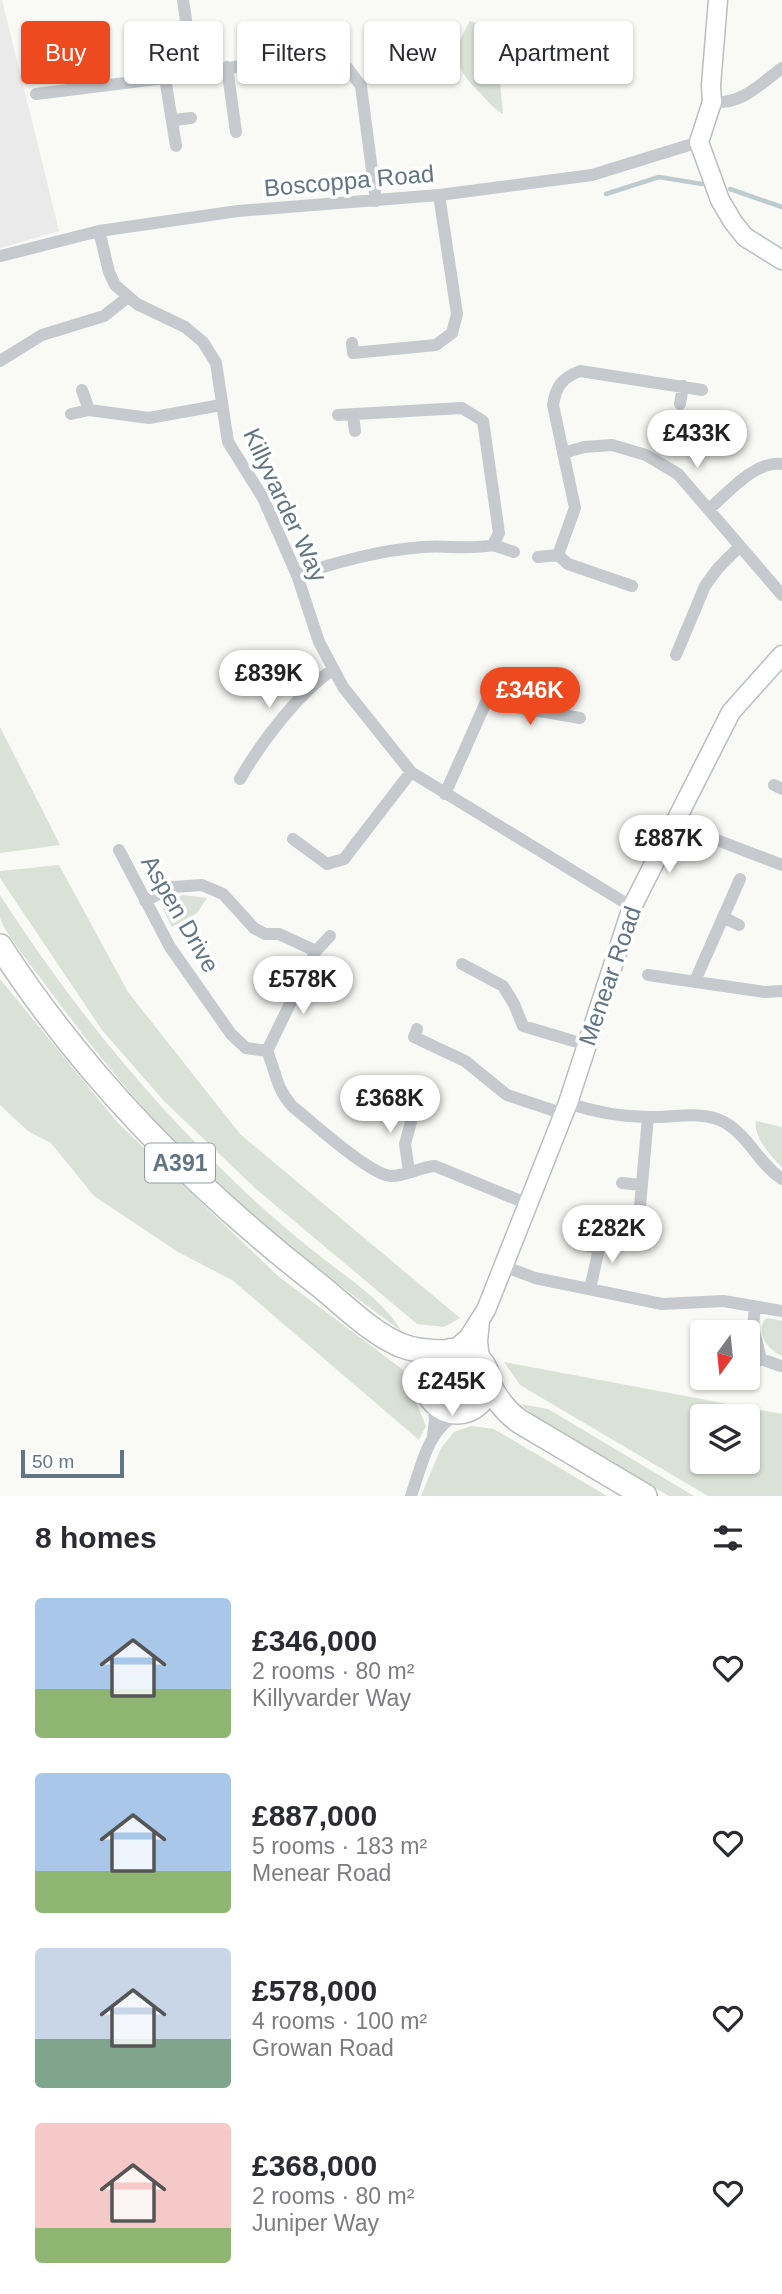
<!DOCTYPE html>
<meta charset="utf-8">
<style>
:root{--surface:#fff;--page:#f7f7f7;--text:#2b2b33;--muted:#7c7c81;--accent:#ee4a20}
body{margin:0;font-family:Arial,sans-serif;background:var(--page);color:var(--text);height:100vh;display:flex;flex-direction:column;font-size:26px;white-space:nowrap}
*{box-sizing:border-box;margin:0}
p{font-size:23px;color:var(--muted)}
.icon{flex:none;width:38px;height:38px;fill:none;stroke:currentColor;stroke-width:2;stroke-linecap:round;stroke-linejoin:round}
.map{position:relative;height:1496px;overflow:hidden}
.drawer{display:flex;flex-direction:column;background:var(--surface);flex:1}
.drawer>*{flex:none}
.top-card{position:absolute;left:21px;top:21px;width:740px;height:63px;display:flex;gap:14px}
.needle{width:46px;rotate:195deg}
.fabs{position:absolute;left:690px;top:1320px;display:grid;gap:14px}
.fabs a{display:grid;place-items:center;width:70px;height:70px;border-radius:7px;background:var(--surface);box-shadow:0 2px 5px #0004;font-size:35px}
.scale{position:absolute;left:21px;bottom:18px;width:103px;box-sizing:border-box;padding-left:7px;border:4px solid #627583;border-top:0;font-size:19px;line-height:24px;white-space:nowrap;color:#627583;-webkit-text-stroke:5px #fff;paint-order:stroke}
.price{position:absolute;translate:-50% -60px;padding:0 16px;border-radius:24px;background:#fff;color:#222;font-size:23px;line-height:46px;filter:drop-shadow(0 2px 4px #0008)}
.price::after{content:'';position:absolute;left:50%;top:42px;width:21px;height:16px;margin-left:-10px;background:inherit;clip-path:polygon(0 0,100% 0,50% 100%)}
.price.on{background:var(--accent);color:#fff}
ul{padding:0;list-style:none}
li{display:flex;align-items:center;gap:21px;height:175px;padding:0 35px}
li span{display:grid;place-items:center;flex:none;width:196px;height:140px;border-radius:7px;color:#555}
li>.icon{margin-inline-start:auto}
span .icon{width:84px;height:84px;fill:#fffc;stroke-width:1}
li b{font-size:30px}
h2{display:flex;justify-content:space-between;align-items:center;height:84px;padding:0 35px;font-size:30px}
.pill{padding:0 24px;border-radius:7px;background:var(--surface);box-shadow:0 2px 5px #0004;font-size:24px;line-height:63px}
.pill.on{background:var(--accent);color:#fff}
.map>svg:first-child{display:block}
.built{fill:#e9eae9}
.green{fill:#dae1d7;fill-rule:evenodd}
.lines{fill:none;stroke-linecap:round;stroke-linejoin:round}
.stream{stroke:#bdcace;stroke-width:4.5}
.secondary-casing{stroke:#b8bec2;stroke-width:21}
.highway-casing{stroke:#b8bcbf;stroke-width:26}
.street{stroke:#c6cace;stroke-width:12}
.secondary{stroke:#fff;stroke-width:18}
.highway{stroke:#fff;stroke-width:23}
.labels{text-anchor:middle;stroke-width:7;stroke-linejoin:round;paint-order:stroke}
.shield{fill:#fff;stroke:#919ea8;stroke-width:2}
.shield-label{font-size:23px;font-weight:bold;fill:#627583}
.street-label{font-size:24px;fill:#627583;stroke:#fff}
</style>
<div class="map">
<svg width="782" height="1496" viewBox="0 0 782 1496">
<rect width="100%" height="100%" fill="#f9f9f6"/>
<path class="built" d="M0,0H2L59,231L0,248Z"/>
<path class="green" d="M470,21L495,29L503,114C495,110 488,102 482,95C454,68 450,55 470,21Z
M0,727L60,845L0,853Z
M59,865L128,992L240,1134L460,1318L444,1327L417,1324L255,1188L164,1101L102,1030L0,878V871Z
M0,895C71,1005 146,1097 240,1187C267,1213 296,1237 325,1260C353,1282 384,1301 402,1332C333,1280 264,1228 201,1168C145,1114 96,1053 50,991C40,976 2,931 0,917C0,910 0,902 0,895Z
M183,895L207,898L197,913L172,927L163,909L166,902Z
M0,979L117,1122L278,1276L402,1369L426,1426L419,1440L232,1280L178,1252L94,1196L51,1143L28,1131L0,1105Z
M756,1121L782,1127V1167C771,1157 753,1136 756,1121Z
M768,1318L782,1321V1356C768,1350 757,1335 764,1320Z
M504,1362L782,1414V1496H708L520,1385ZM702,1416H747V1461H702Z
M520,1404L548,1409L694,1496H669L537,1418Z
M471,1426L494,1429L607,1496H421L441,1448L454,1432Z"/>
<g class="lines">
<path class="stream" d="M730,189L782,207
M606,194L659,177L702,184"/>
<g class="secondary-casing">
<path id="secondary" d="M718,0L711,85L712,102L699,142L720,200L733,222L745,237L782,260
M453,1351L468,1338L486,1310L568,1103L632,907L731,712L782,655
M480,1361L478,1341L480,1321"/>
</g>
<g class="highway-casing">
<path id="highway" d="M0,946C84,1076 197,1190 319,1285C344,1305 370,1332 400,1345C415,1351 431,1352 447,1352
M426 1381a31 31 0 1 1 62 0a31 31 0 1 1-62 0Z
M487,1380C495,1398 504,1410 519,1421L645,1496"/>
</g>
<path class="street" d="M183,0L194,72
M227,67L236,132
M165,78L176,146
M36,94L165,78L317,54L346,66L361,86L376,201
M712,102C742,105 760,84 782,68
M174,120L191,118
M99,231L109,272L115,285L137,304L185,327L203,342L216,363L228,442L263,498L297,575L319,642L343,687L411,772L632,907
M1,256L99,231L238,211L439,195L592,175L699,142
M352,343L353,353L436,345L452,333L457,314L439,195
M0,361L42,335L104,316L128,297
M82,390L89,410
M680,404L683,386
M71,414L89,410L149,418L221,405
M353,415L355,431
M563,453L584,447L612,445L646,455L678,474L782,595
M709,509C728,493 755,460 782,464
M493,545L514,552
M538,557L558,555
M297,575C338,562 380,550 423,547C447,545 469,550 493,545L499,533L483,421L462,408L338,415
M632,586L568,564L558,555L575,508L553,405C556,386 562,378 580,371L702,390
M676,655L705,586L718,568L740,546
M240,779C261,742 298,694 332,670
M774,785L782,789
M445,794L486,702L580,718
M673,823L782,865
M293,839L327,864L344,859L411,772
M119,850L170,947L231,1034L246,1048L267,1051
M145,901L173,887L202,885L223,894L254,928L265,934H279L316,951
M723,917L739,925
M330,936L316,951L267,1051C276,1072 276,1088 292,1106C312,1122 370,1175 391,1176C406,1176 420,1167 435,1166L528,1204
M462,964L503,986L514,1004L523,1026L587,1045
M648,975L765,992L782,991
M695,981L740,879
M417,1029L414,1037L465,1061L507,1095L564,1114
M568,1103C594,1112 621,1117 649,1117C673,1118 701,1110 724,1122C749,1136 759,1164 782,1179
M409,1171L405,1144L417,1100
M622,1183L641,1185
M640,1206L648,1117
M583,1245L599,1248
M503,1266L535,1278L662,1304L723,1301L782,1311
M590,1289L602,1235
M761,1359L781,1366
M747,1368L761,1359L753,1327L755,1307
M433,1401L435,1421L433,1435
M411,1496C423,1462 427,1429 461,1412"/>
<use href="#secondary" class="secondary"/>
<use href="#highway" class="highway"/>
</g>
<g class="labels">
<rect class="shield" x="145" y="1143.5" width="70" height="39" rx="5"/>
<g class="shield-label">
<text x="180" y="1171">A391</text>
</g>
<g class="street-label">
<text transform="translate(349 181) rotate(-5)" y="8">Boscoppa Road</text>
<text transform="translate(285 505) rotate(65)" y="8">Killyvarder Way</text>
<text transform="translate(180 914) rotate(60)" y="8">Aspen Drive</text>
<text transform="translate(610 976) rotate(-71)" y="8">Menear Road</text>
</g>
</g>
</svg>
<div class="fabs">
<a><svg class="needle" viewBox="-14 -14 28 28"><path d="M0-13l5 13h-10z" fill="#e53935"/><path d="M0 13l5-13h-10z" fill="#7c7c81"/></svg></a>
<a><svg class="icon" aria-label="layers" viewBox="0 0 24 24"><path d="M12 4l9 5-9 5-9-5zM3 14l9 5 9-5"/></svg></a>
</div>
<div class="scale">50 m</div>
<b class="price" style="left:697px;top:470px">£433K</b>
<b class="price" style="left:269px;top:710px">£839K</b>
<b class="price on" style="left:530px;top:727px">£346K</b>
<b class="price" style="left:669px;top:875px">£887K</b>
<b class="price" style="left:303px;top:1016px">£578K</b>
<b class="price" style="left:390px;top:1135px">£368K</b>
<b class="price" style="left:612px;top:1265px">£282K</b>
<b class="price" style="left:452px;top:1418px">£245K</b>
<div class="top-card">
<a class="pill on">Buy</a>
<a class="pill">Rent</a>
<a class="pill">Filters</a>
<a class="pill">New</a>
<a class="pill">Apartment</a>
</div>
</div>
<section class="drawer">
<h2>8 homes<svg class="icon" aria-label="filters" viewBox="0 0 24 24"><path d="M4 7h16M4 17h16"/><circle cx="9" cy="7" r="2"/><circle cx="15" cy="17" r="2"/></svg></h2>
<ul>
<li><span style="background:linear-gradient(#a9c7e8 65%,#8fb573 0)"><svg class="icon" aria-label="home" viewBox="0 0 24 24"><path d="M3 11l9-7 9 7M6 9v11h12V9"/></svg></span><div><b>£346,000</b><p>2 rooms · 80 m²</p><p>Killyvarder Way</p></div><svg class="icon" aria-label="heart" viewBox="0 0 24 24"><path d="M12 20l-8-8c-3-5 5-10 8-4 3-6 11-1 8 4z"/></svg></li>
<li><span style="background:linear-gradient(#a9c7e8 70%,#8fb573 0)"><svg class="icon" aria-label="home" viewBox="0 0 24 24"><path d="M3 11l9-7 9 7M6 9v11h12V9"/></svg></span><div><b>£887,000</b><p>5 rooms · 183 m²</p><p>Menear Road</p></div><svg class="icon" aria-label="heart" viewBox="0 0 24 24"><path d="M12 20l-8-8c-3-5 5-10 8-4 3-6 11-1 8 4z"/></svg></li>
<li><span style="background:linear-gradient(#c9d6e8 65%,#7fa58c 0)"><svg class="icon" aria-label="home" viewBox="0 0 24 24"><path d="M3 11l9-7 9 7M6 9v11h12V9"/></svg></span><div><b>£578,000</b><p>4 rooms · 100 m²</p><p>Growan Road</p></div><svg class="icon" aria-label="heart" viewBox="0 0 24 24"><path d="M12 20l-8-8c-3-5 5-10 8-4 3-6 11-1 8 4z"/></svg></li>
<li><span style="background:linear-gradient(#f6c9c9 75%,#8fb573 0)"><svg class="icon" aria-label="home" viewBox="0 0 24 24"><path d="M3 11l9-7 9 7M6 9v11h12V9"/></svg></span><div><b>£368,000</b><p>2 rooms · 80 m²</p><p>Juniper Way</p></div><svg class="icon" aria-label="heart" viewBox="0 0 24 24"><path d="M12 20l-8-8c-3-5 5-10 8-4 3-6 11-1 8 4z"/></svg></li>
</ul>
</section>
